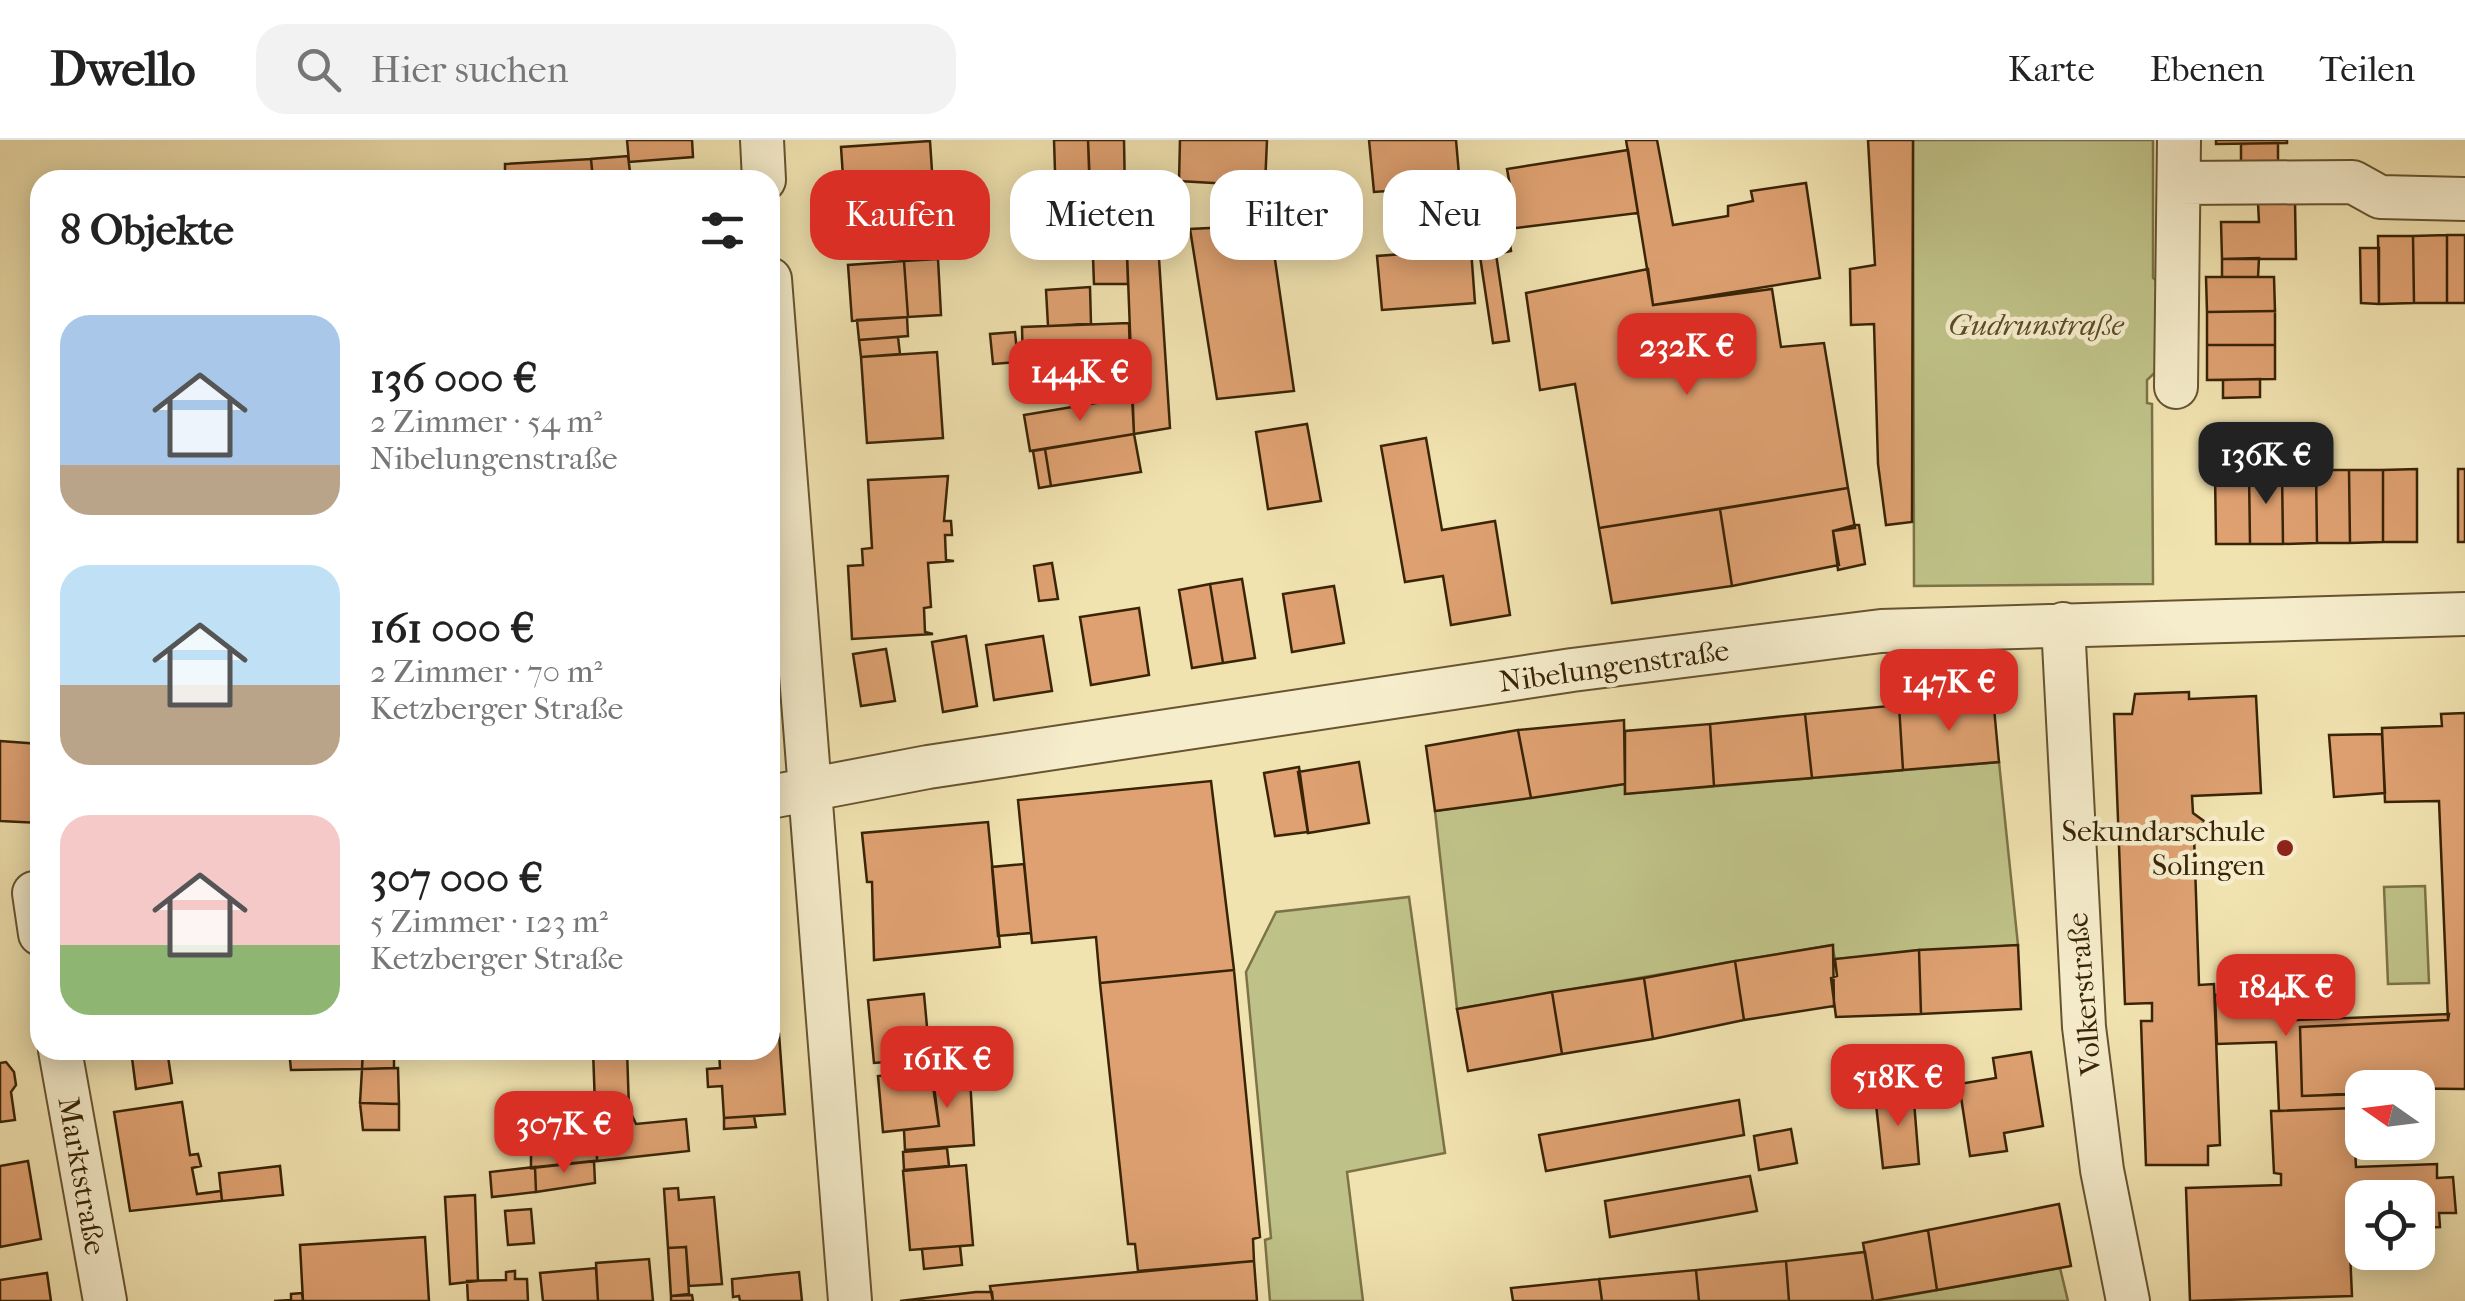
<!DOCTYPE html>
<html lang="de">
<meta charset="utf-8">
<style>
:root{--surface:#fff;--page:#f2f2f2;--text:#222;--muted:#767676;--line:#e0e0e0;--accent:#d93025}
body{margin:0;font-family:"IM FELL French Canon",serif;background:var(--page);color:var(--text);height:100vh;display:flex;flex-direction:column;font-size:38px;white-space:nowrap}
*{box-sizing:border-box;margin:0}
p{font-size:32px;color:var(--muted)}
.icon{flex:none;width:55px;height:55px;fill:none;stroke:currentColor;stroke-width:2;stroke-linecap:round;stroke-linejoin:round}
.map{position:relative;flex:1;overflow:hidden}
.drawer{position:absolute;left:30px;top:30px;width:750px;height:890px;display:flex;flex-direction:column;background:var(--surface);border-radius:30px;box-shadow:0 5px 25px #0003}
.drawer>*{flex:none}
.hud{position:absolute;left:810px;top:30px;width:950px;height:90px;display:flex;gap:20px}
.needle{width:65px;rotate:284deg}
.fabs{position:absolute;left:2345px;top:930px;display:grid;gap:20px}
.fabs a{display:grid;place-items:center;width:90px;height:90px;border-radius:20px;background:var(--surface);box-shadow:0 5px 25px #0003;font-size:50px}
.price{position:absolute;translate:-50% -85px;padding:0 22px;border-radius:20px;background:var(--accent);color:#fff;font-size:32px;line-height:65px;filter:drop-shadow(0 2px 5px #0008)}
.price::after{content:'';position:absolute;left:50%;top:60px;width:30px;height:22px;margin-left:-15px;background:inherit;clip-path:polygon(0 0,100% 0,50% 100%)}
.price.current{background:#222;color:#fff}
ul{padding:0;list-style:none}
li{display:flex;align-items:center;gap:30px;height:250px;padding:0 30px}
li span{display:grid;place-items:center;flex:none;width:280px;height:200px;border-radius:30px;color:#555}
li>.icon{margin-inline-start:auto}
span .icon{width:120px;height:120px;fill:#fffc;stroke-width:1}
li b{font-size:42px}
h2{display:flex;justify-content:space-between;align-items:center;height:120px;padding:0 30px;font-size:42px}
.tag{padding:0 35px;border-radius:30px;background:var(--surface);box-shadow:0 5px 25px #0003;font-size:35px;line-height:90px}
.tag.current{background:var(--accent);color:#fff}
header{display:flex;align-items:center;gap:60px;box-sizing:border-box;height:140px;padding:0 50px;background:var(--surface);border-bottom:2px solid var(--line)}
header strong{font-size:48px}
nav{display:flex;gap:55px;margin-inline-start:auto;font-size:35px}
.search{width:700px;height:90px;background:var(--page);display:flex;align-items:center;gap:25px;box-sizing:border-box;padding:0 35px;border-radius:30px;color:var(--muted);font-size:38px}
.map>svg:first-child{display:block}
.green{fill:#bfc288;stroke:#7c7347;stroke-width:2.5}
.building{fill:#dfa171;stroke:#392406;stroke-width:2.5}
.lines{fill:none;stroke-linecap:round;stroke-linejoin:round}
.street-casing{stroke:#675430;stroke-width:46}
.street{stroke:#f6edcc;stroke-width:42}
.poi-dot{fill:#8f2418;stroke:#f6edcc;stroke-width:4}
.labels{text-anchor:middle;stroke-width:9;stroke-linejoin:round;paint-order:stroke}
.park-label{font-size:30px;font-style:italic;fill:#5a4c26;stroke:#f6edcc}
.street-label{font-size:30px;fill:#392406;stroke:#f6edcc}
.poi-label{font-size:30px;fill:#392406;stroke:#f6edcc;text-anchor:end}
</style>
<header>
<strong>Dwello</strong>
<div class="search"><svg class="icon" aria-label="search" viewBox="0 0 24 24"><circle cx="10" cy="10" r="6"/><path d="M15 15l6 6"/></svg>Hier suchen</div>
<nav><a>Karte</a><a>Ebenen</a><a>Teilen</a></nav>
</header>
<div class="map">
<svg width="2465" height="1161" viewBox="0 0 2465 1161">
<rect width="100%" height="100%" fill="#f1e3b0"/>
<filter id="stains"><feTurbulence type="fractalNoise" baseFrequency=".002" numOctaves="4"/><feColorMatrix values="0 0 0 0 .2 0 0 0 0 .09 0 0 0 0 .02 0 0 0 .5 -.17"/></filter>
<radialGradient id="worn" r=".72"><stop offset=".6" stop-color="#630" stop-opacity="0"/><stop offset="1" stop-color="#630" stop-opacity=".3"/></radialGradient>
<path class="green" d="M1913,0H2153V138L2167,149L2166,222L2147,240V263L2152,264L2153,444L1914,446Z
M1999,622L2018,805L1835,819L1832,805L1457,869L1435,671L1625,644V654Z
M2425,746L2429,843L2388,844L2384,747Z
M1409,757L1445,1013L1347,1032L1363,1161H1270L1265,1100L1271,1098L1246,832L1276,772Z
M2060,1128L2068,1161H1877Z"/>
<path class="building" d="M627,0H692L693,17L629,22Z
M1054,0H1088L1092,91L1057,93Z
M1088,0H1124L1125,56L1090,57Z
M1180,0H1267L1265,46L1179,41Z
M1369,0H1456L1460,46L1374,52Z
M1626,0H1657L1673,85L1728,76V66L1753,61L1751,51L1806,43L1820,138L1653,165Z
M1868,0H1913L1912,382L1886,385L1878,324L1874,184L1851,185L1850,129L1875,125Z
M2216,0H2287V3L2216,4Z
M930,1L935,76L846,82L841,7Z
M2278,3V22H2241V4Z
M1628,10L1638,73L1508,89L1511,111L1496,114L1509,201L1493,203L1478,103L1494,102L1487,61L1512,57L1507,29Z
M628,16L631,40H593L591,19Z
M591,19L593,40H505V24Z
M1446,47L1448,65L1395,69L1394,51Z
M1125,56L1126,89L1092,91L1090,57Z
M2295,62L2296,119H2222L2221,82H2259L2258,63Z
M1125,64H1155L1157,88L1126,87Z
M1448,65L1450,111L1401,114L1395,69Z
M1270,85L1294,251L1217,259L1190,89Z
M1126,87L1157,88L1170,288L1134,294Z
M1126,89L1128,144H1094L1092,91Z
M2447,95V163H2414L2413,96Z
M2447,95H2465V163H2447Z
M2378,96H2413L2414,163L2379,164Z
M2360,108H2379V164L2361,163Z
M1471,109L1475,163L1382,170L1377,116Z
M2259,118L2258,137H2222V119Z
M938,119L941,175L908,177L904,121Z
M904,121L908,177L852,181L848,125Z
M1648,129L1653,165L1772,149L1781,207L1824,203L1848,348L1599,388L1575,244L1540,250L1526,153Z
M2206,137H2274L2275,171L2207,172Z
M1090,147L1091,184L1048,186L1046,150Z
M2275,171V205H2207V172Z
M907,177L908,196L859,200L857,180Z
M1129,183L1130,219L1023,224L1022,187Z
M1015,192L1018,222L993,224L990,194Z
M898,197L900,214L861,217L859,200Z
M2207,205H2275V239L2207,240Z
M937,212L943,298L867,303L861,217Z
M2260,239V257L2223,258V240Z
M1132,257L1134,294L1030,311L1024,275Z
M1307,284L1321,361L1268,369L1256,292Z
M1134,294L1141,332L1051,346L1045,309Z
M1426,298L1442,390L1495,381L1510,475L1451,485L1443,436L1405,442L1381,306Z
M1045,309L1051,346L1039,348L1033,311Z
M2417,329V402H2383V330Z
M2458,329H2465V402H2458Z
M2282,330H2316L2317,403L2283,404Z
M2282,330L2283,404H2250L2249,331Z
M2316,330H2349L2350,403H2317Z
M2349,330H2383V402L2350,403Z
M2215,331H2249L2250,404H2216Z
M948,336L944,381H951L952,395H945L946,420L954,421L928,423L931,467L924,468L925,492L933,494L852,499L848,426L863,425L862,409L872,408L868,340Z
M1848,348L1855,388L1833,391L1839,425L1732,446L1720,369Z
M1720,369L1732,446L1612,463L1599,388Z
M1855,385H1859L1865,424L1838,430L1833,391Z
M1052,423L1058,459L1039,461L1034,426Z
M1242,439L1255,518L1223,523L1210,444Z
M1210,444L1223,523L1192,528L1179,450Z
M1334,446L1344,503L1292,512L1283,454Z
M1139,468L1149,535L1091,545L1080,477Z
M966,496L977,566L943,572L932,502Z
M1043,496L1052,551L994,560L986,505Z
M886,509L895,561L861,566L853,514Z
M2189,552V559L2256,556L2261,653L2192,656L2193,673L2204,681L2194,695L2199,845L2214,844L2220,1005L2208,1006V1025H2146L2141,881H2152V863L2125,864L2114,574H2132L2135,554Z
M1993,557L1999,622L1903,630L1899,565Z
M1899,565L1903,630L1812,638L1805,574Z
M2465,573V949L2362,948V954L2302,956L2300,887L2448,880L2439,661L2385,662L2382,588L2442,586L2441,574Z
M1805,574L1812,638L1714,646L1710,584Z
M1624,580L1625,644L1531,658L1518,590Z
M1710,584L1714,646L1625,654V591Z
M1518,590L1531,658L1435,671L1426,606Z
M2382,594L2385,653L2334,657L2329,595Z
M0,601L40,604V683L0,681Z
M1359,622L1369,683L1308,693L1298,632Z
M1299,627L1308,692L1275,696L1264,633Z
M1211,641L1234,830L1100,843L1096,797L1032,803L1018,660Z
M988,682L1000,807L874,820L872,742H867L862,693Z
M1024,724L1031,793L998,796L992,727Z
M1833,805L1834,866L1744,880L1735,821Z
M2018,805L2021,869L1921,874L1919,810Z
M1919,810L1921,874L1836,877L1831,838L1837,836L1835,819Z
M1735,821L1744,880L1653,899L1644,838Z
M1234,830L1260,1097L1253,1099L1254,1121L1138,1131L1135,1104H1128L1100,843Z
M1644,838L1653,899L1562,914L1552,852Z
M2296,851L2297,880L2449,874L2448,880L2300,887L2302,956L2352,954L2353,968L2279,971L2276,902L2217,904L2215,855Z
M1552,852L1562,914L1468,931L1457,869Z
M924,854L929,909L910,910L911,920L874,923L868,860Z
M779,894L785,974L724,978L722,946L708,947L707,929L720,928L719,910H770V895Z
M131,910H167L172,943L136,949Z
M289,910H363L362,929L291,930Z
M363,910H394V928L362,929Z
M593,910H627L629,969L636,984L686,979L689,1011L597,1021Z
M2031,912L2043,986L2004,993L2007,1011L1970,1016L1959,944L1996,938L1993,918Z
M6,922L14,932L16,945L11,952L15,980L0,982V923Z
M969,922L974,1005L905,1010L904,990L939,986L930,926Z
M398,928L399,964L360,963L362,929Z
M932,930L939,986L883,992L878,936Z
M1913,949L1919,1024L1883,1028L1875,955Z
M1739,960L1744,995L1546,1031L1539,995Z
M182,962L190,1015L198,1014L201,1026L192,1028L197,1054L221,1051L222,1061L130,1071L114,972Z
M360,963L399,964V990H363Z
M2353,968L2356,1027L2437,1024V1038L2453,1037L2456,1073H2439L2440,1087L2418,1088V1058H2362V1089L2349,1090L2352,1156L2190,1161L2186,1048L2281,1045V1034L2274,1033L2271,971Z
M754,976L756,987L724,989V978Z
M597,989V1021L531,1028V996Z
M1791,989L1797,1023L1759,1030L1754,996Z
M947,1008L949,1026L904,1030L903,1012Z
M28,1021L41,1099L0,1107V1026Z
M594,1021L595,1043L536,1052L535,1027Z
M966,1025L973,1105L910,1110L903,1031Z
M280,1026L283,1055L222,1061L219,1033Z
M535,1027L536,1052L492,1057L490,1032Z
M1750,1036L1757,1071L1610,1097L1605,1061Z
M678,1048L679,1060L714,1057L722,1144L689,1146L686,1107L668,1108L664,1049Z
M475,1055L478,1141L450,1144L445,1057Z
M2059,1064L2071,1126L1937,1150L1928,1090Z
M531,1069L534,1103L508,1105L505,1071Z
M1928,1090L1937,1150L1873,1161L1863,1103Z
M425,1097L429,1161H303L300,1105Z
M960,1106L962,1125L924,1129L922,1109Z
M686,1107L689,1154L671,1156L668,1108Z
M1865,1112L1873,1161H1789L1786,1121Z
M649,1119L653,1161H598L596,1123Z
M1254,1121L1257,1161H993L991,1152L990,1146Z
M1786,1121L1789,1161H1699L1696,1130Z
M596,1128L598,1161H543L540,1133Z
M1696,1130L1699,1161H1602L1599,1139Z
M515,1131V1139H527L528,1161H468L467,1141L506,1140V1132Z
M799,1132L802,1161H740L739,1156L733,1157L732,1139Z
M47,1133L51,1161H0V1140Z
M1599,1139L1602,1161H1513L1511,1148Z
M976,1152H992L993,1161H900Z
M302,1153L303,1161H274L291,1160V1154Z
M692,1155L693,1161H671V1156Z"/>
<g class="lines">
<g class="street-casing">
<path id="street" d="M762,0L764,40
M2179,43L2353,42L2380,57L2465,59
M770,139L850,1161
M2176,247L2179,0
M2063,484L2084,887L2102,1030L2128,1161
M770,657L928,627L1572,530L1881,491L2465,474
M34,753L40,794
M60,910L105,1161"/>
</g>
<use href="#street" class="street"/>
</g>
<circle class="poi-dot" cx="2285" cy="708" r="10"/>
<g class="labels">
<g class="park-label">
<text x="2036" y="195">Gudrunstraße</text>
</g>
<g class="street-label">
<text transform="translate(1614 526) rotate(-8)" y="10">Nibelungenstraße</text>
<text transform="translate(2084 854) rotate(-95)" y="10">Volkerstraße</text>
<text transform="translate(82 1036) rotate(80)" y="10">Marktstraße</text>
</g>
<g class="poi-label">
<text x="2265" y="701">Sekundarschule<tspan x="2265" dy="34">Solingen</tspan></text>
</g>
</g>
<rect width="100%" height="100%" filter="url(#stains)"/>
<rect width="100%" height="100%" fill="url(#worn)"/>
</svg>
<div class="fabs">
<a><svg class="needle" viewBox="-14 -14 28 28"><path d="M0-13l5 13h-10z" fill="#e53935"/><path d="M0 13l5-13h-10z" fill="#767676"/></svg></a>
<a><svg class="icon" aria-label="locate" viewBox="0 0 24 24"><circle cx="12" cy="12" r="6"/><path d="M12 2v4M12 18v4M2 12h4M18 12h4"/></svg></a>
</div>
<b class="price" style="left:1687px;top:258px">232K €</b>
<b class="price" style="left:1080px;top:284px">144K €</b>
<b class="price current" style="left:2266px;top:367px">136K €</b>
<b class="price" style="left:1949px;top:594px">147K €</b>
<b class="price" style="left:2286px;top:899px">184K €</b>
<b class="price" style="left:947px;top:971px">161K €</b>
<b class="price" style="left:1898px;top:989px">518K €</b>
<b class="price" style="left:564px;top:1036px">307K €</b>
<div class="hud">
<a class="tag current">Kaufen</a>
<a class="tag">Mieten</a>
<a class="tag">Filter</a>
<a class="tag">Neu</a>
</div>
<section class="drawer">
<h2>8 Objekte<svg class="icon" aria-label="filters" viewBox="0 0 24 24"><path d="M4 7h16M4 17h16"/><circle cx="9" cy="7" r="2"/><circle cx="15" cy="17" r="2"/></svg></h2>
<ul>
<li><span style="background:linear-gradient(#a9c7e8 75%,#b9a48a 0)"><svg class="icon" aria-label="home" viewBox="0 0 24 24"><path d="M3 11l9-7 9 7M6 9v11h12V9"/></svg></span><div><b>136 000 €</b><p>2 Zimmer · 54 m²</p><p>Nibelungenstraße</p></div></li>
<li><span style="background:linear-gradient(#bfe0f5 60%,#b9a48a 0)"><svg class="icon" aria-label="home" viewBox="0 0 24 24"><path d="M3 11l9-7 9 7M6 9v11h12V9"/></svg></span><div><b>161 000 €</b><p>2 Zimmer · 70 m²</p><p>Ketzberger Straße</p></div></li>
<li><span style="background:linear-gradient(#f6c9c9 65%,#8fb573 0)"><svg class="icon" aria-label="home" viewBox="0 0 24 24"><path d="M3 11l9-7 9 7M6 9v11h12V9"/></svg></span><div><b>307 000 €</b><p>5 Zimmer · 123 m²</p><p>Ketzberger Straße</p></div></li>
</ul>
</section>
</div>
